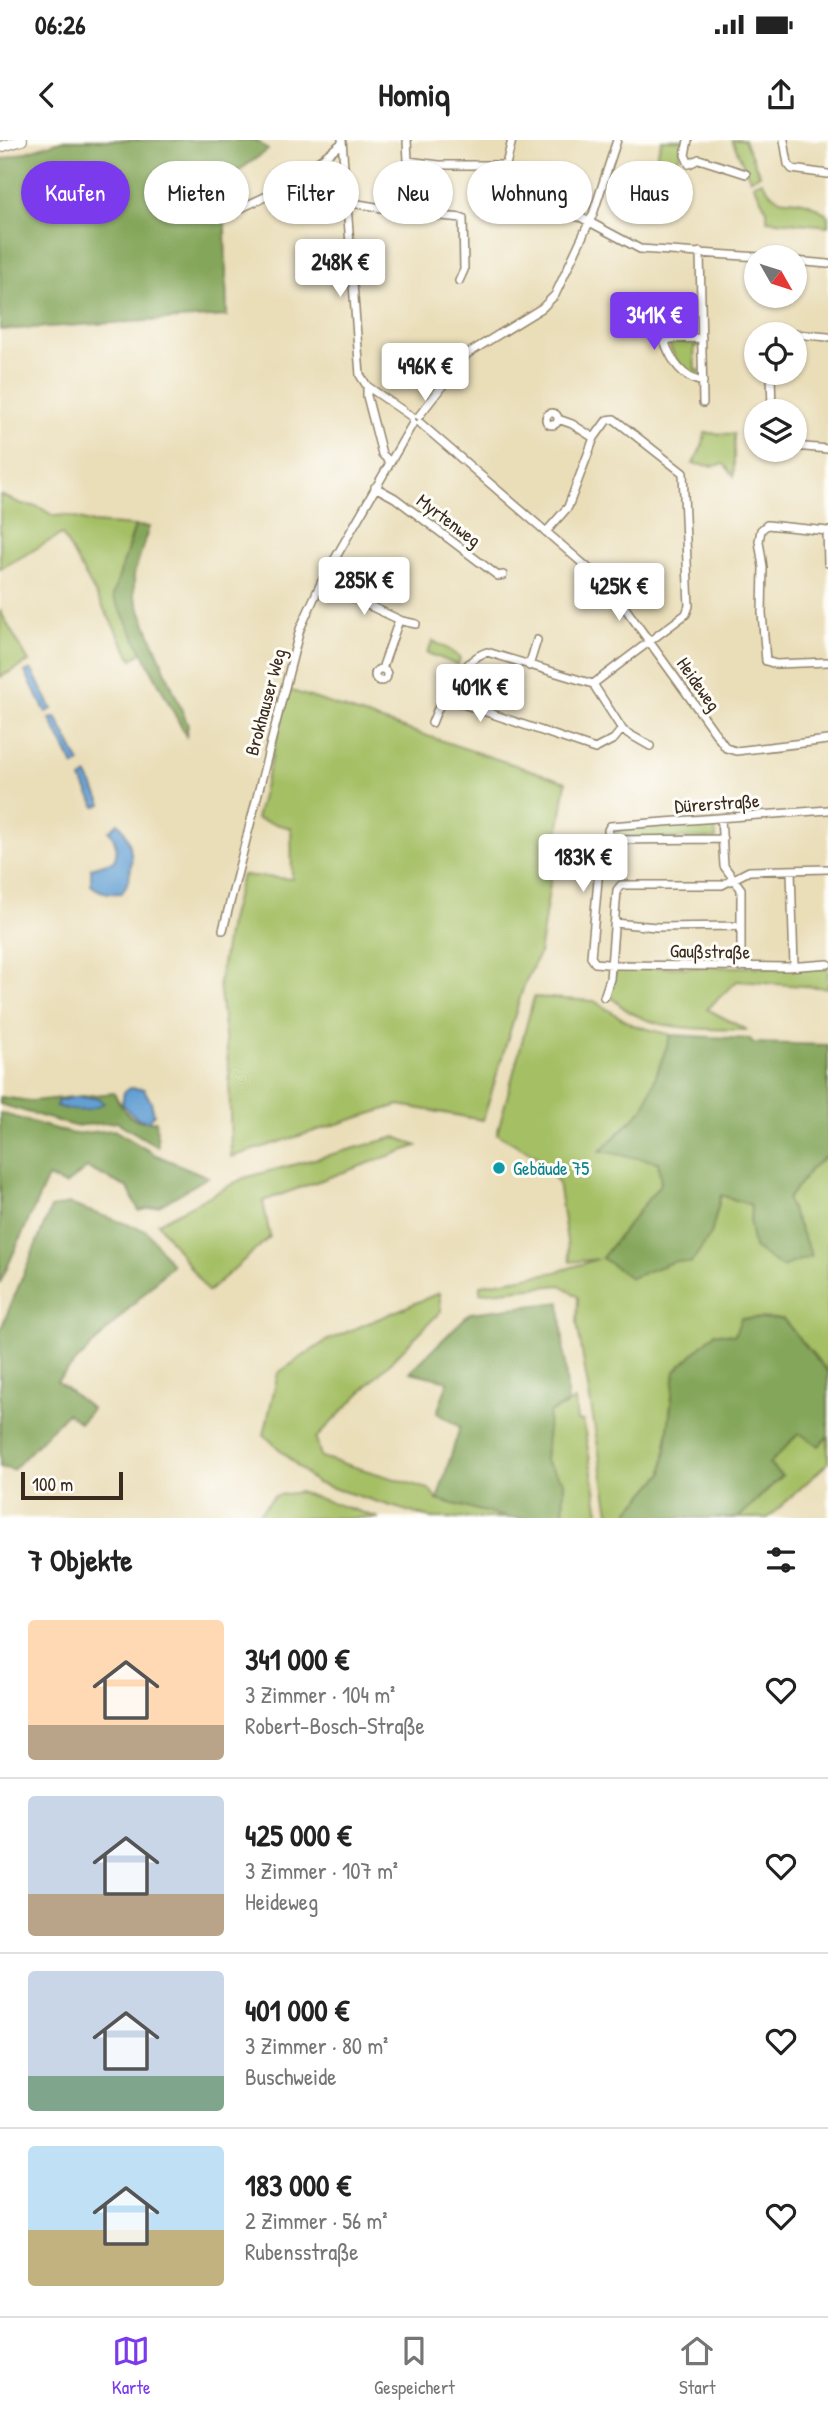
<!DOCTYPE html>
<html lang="de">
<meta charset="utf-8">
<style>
:root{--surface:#fff;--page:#f6f6f6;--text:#222;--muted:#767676;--line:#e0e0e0;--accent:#7c3aed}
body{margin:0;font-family:"Patrick Hand",sans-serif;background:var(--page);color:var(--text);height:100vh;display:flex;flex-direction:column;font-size:26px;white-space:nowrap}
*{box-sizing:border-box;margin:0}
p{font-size:23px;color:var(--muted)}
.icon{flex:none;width:38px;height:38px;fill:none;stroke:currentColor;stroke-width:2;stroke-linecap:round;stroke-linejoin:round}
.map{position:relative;height:1378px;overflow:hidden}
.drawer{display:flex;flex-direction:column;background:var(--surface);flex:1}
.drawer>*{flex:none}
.hud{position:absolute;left:21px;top:21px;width:788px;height:63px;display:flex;gap:14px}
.needle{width:46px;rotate:129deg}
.fabs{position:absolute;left:744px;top:105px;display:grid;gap:14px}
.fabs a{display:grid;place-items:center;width:63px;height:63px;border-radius:50%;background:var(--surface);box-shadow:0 2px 5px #0004;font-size:35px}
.scale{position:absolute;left:21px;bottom:18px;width:102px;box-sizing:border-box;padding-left:7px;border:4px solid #3b2a1e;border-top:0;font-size:19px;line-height:24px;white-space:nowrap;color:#3b2a1e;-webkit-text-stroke:5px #fdfcf7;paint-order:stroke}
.price{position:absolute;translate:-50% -60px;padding:0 16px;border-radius:7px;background:#fff;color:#222;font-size:23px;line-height:46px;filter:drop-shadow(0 2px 4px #0008)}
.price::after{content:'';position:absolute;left:50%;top:42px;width:21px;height:16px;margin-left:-10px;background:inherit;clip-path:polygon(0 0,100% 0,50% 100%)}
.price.active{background:var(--accent);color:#fff}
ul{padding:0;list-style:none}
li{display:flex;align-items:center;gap:21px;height:175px;padding:0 28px}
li+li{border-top:2px solid var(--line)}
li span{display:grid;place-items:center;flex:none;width:196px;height:140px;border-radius:7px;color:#555}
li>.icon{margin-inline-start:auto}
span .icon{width:84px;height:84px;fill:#fffc;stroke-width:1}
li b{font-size:30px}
h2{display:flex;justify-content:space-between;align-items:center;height:84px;padding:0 28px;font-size:30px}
.tag{padding:0 24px;border-radius:32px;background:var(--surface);box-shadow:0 2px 5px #0004;font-size:24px;line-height:63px}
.tag.active{background:var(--accent);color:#fff}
.status{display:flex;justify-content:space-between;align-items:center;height:49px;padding:0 35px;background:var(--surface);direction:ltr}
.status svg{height:19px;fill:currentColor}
header{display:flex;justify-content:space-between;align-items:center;height:91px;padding:0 28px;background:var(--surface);font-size:32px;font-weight:700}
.dock{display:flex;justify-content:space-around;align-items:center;height:98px;border-top:2px solid var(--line);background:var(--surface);font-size:19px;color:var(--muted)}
.dock a{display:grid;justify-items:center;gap:4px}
.dock .active{color:var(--accent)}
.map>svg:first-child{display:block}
.green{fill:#a5bf65;stroke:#707442;stroke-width:2}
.forest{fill:#84a65a;stroke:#60683c;stroke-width:2}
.water{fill:#629fd3;stroke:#4e6478;stroke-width:2}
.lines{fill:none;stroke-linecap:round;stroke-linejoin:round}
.minor-casing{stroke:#92846c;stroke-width:10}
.tertiary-casing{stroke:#92846c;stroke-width:12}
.minor{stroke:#fff;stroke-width:7}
.tertiary{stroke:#fff;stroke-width:10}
.culture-dot{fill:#0f9aa8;stroke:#fdfcf7;stroke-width:2.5}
.labels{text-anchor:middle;stroke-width:6;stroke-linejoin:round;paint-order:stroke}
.street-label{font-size:19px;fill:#3b2a1e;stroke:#fdfcf7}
.culture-label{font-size:19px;fill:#0d838f;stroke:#fdfcf7;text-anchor:start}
</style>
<div class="status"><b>06:26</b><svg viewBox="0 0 49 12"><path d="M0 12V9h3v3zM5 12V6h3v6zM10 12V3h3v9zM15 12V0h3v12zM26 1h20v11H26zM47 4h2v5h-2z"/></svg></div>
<header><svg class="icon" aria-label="back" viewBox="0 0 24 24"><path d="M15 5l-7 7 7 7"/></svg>Homiq<svg class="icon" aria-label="share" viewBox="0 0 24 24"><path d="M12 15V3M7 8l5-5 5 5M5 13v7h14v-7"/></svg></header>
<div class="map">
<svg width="828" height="1378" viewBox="0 0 828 1378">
<rect width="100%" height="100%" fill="#fdfcf7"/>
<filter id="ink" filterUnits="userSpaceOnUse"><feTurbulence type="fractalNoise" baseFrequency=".0143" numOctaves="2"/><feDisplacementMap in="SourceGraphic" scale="14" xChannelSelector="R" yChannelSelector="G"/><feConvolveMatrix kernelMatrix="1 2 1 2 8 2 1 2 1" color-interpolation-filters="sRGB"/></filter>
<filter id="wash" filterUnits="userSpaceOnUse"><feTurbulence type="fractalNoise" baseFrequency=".00686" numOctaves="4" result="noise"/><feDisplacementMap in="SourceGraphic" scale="28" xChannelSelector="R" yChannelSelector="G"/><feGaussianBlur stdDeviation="1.57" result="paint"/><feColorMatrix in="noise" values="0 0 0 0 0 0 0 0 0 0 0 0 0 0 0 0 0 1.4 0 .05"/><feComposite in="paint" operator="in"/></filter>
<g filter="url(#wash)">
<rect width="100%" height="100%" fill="#eadeb9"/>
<path class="green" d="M662,0H684L676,26L655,20Z
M732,0H744L760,35L750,39Z
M762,41C780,69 782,55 807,63C814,66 822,71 828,75V86L767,80V70L753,44Z
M697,201L699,206H694L695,230H700V234L693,236L677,222L669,205L673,202Z
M705,293L734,294V336L724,324L713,326L693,324L703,304Z
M0,355L22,364L39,367L54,376L66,375L93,383L135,386L113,456L143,512L132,519L62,394L0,429Z
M0,471L29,522L0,537Z
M433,501L450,510L460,518L458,525L427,513Z
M289,550L566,642L539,814L524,845L483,980L399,965L231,1017L229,931L219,843L228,788L242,735L292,739L291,688L256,679Z
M715,682L716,699L613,697L612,693L620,688Z
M828,826V848L737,841L707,869L747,890C700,888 642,894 609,854L617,828Z
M534,857L594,861L633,885L671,895L644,968L601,1010L659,1022L661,1043L602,1118L711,1094L721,1055L751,1065L750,1085L811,1116L787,1060L811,1029L828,1014V1232L783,1179L735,1195L675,1232L663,1333L629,1371V1378H610L577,1183L578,1157L561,1145L480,1153V1145L556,1132L598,1119L570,1122L558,1042L536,1016L497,994Z
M396,997L417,1006L263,1061L270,1097L208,1152L158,1083L244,1038Z
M439,1153L441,1171L316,1298L321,1317L429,1349L437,1360L510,1378H430L316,1343L264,1295L278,1233L326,1201Z
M575,1260L577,1281H583L600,1378H563L564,1342L545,1321L549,1273Z
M800,1292L819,1306L828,1296V1323L768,1378H738L782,1336L769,1324Z
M299,1352L379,1378H255L274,1356Z"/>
<path class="forest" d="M64,0H256L268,10L224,41L227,176L0,190V20Z
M135,386L149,387L134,434V456L188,585L186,596L113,456Z
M671,895L750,899L753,903L828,905V1014L811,1029L787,1060L812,1116L782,1127L754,1108L750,1085L751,1065L721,1055L711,1094L691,1123L675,1121L631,1138L602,1118L661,1043L658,1022L601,1011L644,968Z
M114,953C126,975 129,983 156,981L158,1007L117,982L74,986L0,964V957L31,961Z
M0,973L73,994L114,990L156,1015L208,1037L159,1066L139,1071L128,1048L87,1028L65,1045L48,1037L0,1143Z
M69,1064L147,1091L172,1125L57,1241L92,1269L80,1283L67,1273L13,1330L0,1327V1191L51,1068Z
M560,1162L568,1263L549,1273L545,1321L564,1342L563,1378H510L437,1360L460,1287L437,1273L448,1241L410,1232L470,1173Z
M741,1178L783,1179L828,1232V1296L819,1306L799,1293L769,1324L782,1336L738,1378H629V1371L663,1333L675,1231L715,1193L735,1195Z"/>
<path class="water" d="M31,529L52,569L46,572L25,532Z
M56,577L80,623L74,626L50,579Z
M87,635L102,664L96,667L81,639Z
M118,683C135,700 135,734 122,753C110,754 100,753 91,745V728L114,721C119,709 116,701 109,691Z
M129,948L144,949L151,962L154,974L149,981C136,980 129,973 122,963L124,952Z
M74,957L98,958L104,963C87,973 74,972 56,966L58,961Z"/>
</g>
<g filter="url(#ink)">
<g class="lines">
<g class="minor-casing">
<path id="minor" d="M342,0L360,235L367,246L412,277
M407,0L408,21L439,25H506L512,0
M688,0L685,15L689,24L699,19L746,34
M784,0L788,24L792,29L828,34
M491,62L501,68L580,77L640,109L759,117
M347,64H358L417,74L463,78L464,130L459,141
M237,70L286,47L342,3
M700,112L703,263
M794,121L828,124
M777,194L783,193L828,197
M702,198L669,199L665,203C672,221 682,238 703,242
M771,233L772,271
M367,246V256L382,314L389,321
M546 279a6 6 0 1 1 12 0a6 6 0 1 1-12 0Z
M419,276L467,214L542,168L555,155L593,74L617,0
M558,279L572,284L594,298
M420,283L610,447L726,608L736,611L828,600
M794,306L828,309
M375,347L395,358L498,436L503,435
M827,391L828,423
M828,391L767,385L761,390L759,401L763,427L762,473L766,521L776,524L828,522
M321,443L402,481L416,484
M529,526L537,500
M375 535a6 6 0 1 1 12 0a6 6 0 1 1-12 0Z
M382,529L399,480
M445,558L595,609L614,599L622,589L595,547V543
M432,583C440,561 463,519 487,512L593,544L686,474L689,466L683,333L614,279L607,280L594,298L568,367L546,392
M622,590L650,606
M828,670L610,686L608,690L609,700L601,707L591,817L595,823L618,825L787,827L828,824
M721,678L724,726L741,749V827
M609,700L723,699
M791,731L794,826
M615,783L656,787L741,786
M223,790L300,489L321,443L413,283
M604,857L610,839L617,750L621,745H722L749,731L828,729"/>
</g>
<g class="tertiary-casing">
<path id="tertiary" d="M0,7L22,0"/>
</g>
<use href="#minor" class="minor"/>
<use href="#tertiary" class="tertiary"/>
</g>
</g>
<circle class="culture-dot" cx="499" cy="1028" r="7"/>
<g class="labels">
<g class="street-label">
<text transform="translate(449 380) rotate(37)" y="7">Myrtenweg</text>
<text transform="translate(699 544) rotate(55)" y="7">Heideweg</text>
<text transform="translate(265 562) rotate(-75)" y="7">Brokhauser Weg</text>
<text transform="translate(717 663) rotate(-4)" y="7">Dürerstraße</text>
<text transform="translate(710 811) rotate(1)" y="7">Gaußstraße</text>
</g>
<g class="culture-label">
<text x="513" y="1035">Gebäude 75</text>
</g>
</g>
</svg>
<div class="fabs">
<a><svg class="needle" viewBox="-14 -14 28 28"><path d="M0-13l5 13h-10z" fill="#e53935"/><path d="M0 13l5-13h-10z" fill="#767676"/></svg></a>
<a><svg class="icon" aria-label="locate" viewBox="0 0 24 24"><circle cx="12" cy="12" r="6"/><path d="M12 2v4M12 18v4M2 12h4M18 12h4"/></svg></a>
<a><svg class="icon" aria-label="layers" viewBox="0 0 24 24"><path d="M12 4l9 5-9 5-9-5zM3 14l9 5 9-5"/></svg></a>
</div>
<div class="scale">100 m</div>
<b class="price" style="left:340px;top:159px">248K €</b>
<b class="price active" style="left:654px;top:212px">341K €</b>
<b class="price" style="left:425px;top:263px">496K €</b>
<b class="price" style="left:364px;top:477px">285K €</b>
<b class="price" style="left:619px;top:483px">425K €</b>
<b class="price" style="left:480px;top:584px">401K €</b>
<b class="price" style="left:583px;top:754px">183K €</b>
<div class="hud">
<a class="tag active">Kaufen</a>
<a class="tag">Mieten</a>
<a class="tag">Filter</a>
<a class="tag">Neu</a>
<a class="tag">Wohnung</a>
<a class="tag">Haus</a>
</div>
</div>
<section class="drawer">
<h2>7 Objekte<svg class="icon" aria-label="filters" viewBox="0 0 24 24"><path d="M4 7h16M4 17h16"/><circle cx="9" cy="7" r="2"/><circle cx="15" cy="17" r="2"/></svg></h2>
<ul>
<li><span style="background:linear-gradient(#ffd9b3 75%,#b9a48a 0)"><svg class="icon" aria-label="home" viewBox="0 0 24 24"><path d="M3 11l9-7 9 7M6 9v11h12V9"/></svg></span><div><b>341 000 €</b><p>3 Zimmer · 104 m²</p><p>Robert-Bosch-Straße</p></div><svg class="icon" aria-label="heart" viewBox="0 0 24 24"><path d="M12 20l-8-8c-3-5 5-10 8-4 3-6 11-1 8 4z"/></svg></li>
<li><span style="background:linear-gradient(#c9d6e8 70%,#b9a48a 0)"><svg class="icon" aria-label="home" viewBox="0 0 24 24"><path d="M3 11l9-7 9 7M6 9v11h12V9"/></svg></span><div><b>425 000 €</b><p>3 Zimmer · 107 m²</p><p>Heideweg</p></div><svg class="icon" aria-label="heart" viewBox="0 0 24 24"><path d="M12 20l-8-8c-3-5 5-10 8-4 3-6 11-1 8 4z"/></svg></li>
<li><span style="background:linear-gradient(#c9d6e8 75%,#7fa58c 0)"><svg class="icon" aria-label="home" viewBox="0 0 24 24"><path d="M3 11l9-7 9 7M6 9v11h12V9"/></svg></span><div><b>401 000 €</b><p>3 Zimmer · 80 m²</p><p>Buschweide</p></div><svg class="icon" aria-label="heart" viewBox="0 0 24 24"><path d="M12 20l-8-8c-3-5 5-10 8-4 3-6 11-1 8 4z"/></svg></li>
<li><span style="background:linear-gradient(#bfe0f5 60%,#c2b280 0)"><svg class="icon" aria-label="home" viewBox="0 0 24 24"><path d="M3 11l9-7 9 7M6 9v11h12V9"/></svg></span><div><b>183 000 €</b><p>2 Zimmer · 56 m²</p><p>Rubensstraße</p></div><svg class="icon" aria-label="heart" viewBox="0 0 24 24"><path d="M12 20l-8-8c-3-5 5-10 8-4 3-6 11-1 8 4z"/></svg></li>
</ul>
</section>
<nav class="dock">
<a class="active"><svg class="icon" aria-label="map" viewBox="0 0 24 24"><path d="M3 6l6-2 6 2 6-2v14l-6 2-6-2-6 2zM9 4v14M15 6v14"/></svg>Karte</a>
<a><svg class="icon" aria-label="saved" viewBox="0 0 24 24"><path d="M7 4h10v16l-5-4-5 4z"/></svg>Gespeichert</a>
<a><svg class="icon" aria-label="home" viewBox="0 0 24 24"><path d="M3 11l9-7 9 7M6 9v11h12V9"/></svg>Start</a>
</nav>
